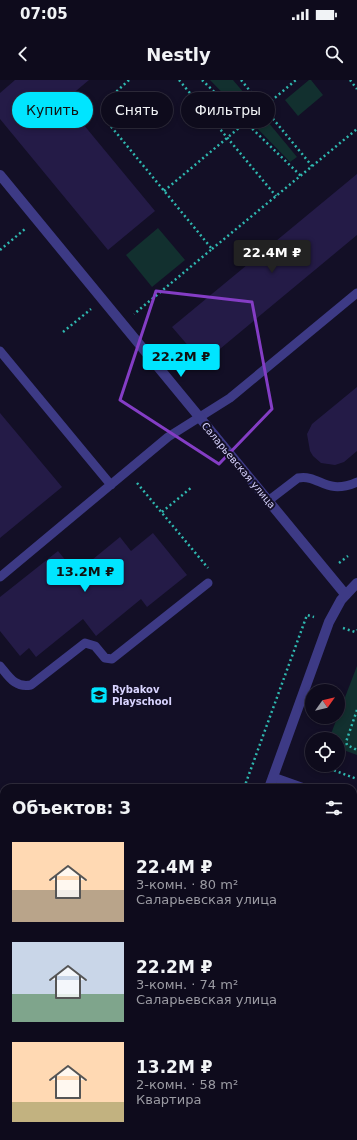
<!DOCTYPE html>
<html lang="ru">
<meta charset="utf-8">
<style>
:root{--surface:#0e0b1c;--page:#1c1929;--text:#f1f3f6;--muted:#9b9ba3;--line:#2e2b3b;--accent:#00e5ff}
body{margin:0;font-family:"DejaVu Sans",sans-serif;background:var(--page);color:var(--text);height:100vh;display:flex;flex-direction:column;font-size:15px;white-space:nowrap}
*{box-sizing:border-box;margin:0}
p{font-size:13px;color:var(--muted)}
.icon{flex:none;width:22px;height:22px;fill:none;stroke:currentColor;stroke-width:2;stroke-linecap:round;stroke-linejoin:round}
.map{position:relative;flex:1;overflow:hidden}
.side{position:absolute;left:0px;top:704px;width:357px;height:356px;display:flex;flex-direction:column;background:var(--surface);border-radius:12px 12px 0 0;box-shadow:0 2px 6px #0003,0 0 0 1px var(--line)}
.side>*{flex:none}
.hud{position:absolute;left:12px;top:12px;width:333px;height:36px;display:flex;gap:8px}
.needle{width:26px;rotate:56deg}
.controls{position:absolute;left:305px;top:604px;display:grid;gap:8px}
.controls a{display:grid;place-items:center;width:40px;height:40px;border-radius:50%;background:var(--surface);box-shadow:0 2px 6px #0003,0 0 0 1px var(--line);font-size:20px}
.price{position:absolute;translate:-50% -34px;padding:0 9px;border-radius:4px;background:var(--accent);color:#111;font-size:13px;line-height:26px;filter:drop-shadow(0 1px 2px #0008)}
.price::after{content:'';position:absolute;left:50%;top:24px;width:12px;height:9px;margin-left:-6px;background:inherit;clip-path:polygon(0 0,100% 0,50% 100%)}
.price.selected{background:#222;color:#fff}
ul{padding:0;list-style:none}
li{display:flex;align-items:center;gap:12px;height:100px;padding:0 12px}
li span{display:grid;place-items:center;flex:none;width:112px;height:80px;border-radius:0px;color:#555}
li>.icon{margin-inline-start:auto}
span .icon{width:48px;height:48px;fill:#fffc;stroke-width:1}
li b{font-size:17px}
h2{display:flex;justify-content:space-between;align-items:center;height:48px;padding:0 12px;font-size:17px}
.tag{padding:0 14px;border-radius:18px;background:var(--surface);box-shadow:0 2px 6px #0003,0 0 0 1px var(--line);font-size:14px;line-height:36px}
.tag.selected{background:var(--accent);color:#111}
.status{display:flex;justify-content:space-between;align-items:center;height:28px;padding:0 20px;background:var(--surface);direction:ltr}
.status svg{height:11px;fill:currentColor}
header{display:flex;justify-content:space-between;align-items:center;height:52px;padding:0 12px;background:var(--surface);font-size:18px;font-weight:800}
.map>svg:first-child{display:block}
.green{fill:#12302f}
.building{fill:#241b47}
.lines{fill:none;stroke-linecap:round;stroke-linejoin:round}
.path{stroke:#2fb8b0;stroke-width:2.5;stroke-dasharray:2 3;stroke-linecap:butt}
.lane{stroke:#3d3a85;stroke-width:9}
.street{stroke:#3d3a85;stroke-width:10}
.secondary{stroke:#6f6bff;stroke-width:10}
.marked{fill:none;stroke:#843dc5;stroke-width:3;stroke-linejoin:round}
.labels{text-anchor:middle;stroke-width:4;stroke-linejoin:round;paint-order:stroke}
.street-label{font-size:10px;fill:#d9d4ff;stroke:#130f26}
.poi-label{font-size:10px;font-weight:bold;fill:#d9d4ff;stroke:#130f26;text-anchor:start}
</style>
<div class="status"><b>07:05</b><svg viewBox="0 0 49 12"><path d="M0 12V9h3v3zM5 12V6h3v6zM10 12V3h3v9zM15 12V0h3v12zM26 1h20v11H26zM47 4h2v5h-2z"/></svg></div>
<header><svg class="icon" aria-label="back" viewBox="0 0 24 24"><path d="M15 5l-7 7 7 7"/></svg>Nestly<svg class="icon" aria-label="search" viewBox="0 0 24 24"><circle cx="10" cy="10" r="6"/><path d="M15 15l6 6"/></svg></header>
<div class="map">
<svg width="357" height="1060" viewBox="0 0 357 1060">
<rect width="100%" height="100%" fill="#130f26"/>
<path class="green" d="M210,0H233L256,27L245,36Z
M309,0H311L323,15L298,36L285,20Z
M263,36L297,77L290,82L253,44Z
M158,148L185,180L152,207L126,175Z
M357,586V675L338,668V659H329Z
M353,900H357V1060H245L241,1056H353Z"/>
<path class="building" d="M15,0H89L64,21L155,131L108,170L0,39V13Z
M357,94V155L203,283L172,247Z
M357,307V371L344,382L335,385L321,383L313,376L310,371L307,354L312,344Z
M0,333L62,407L0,458Z
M153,453L187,495L147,527L141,519L96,556L83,539L36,577L29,568L20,576L0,551V517L58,471L76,493L120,457L131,471Z"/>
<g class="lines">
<path class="path" d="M129,0L104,23L103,34L109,44L212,169L134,234
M179,0L276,116
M202,0L301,96
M241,0L312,86
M350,0L357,9
M164,111L296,0
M212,169L357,49
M0,170L25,149
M63,252L91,229
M137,403L208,488
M162,432L192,407
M339,483L348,476
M343,548L355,552L357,550
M357,630L346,662L347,665L357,670
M308,681L312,682
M320,685L357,699
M244,708L307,535L314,537"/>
<path class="lane" d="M0,271L111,405
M268,421L298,398C320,394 325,416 357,402
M0,497L168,357L230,318L357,213
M0,586C9,597 15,608 31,605L85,563L95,566L105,578L112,579L208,503
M273,697L304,708
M353,726L357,727"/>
<path class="street" d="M0,95L345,514
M269,708L329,542L341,520L357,503
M0,823H4
M195,1060V1056"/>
<path class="secondary" d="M0,1033L4,1034
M110,1056L129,1060"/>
</g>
<path class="marked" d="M156,211L252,222L272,329L219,384L120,320Z"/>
<defs>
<g id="school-square" transform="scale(0.9)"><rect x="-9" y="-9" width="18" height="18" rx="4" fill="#00e5ff" stroke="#130f26"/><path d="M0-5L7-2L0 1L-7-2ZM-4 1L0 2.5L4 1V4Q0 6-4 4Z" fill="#111"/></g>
</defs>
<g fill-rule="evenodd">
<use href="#school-square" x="99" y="615"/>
</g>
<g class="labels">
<g class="street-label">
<text transform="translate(239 385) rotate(50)" y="4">Саларьевская улица</text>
</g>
<g class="poi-label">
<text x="112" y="613">Rybakov<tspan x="112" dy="12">Playschool</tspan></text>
</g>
</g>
</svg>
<div class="controls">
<a><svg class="needle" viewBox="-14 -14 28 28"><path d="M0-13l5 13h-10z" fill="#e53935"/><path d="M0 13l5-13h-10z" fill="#9b9ba3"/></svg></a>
<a><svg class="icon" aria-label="locate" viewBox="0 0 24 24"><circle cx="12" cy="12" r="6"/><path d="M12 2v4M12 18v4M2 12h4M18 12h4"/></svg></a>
</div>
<b class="price selected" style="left:272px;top:194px">22.4M ₽</b>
<b class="price" style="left:181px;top:298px">22.2M ₽</b>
<b class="price" style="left:85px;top:513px">13.2M ₽</b>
<div class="hud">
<a class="tag selected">Купить</a>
<a class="tag">Снять</a>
<a class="tag">Фильтры</a>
</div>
<section class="side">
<h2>Объектов: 3<svg class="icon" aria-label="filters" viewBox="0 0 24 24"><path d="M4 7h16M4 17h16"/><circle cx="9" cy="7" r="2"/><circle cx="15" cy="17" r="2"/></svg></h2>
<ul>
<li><span style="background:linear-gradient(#ffd9b3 60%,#b9a48a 0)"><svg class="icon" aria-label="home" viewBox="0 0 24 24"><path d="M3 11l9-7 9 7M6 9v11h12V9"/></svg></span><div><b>22.4M ₽</b><p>3-комн. · 80 m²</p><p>Саларьевская улица</p></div></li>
<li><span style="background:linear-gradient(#c9d6e8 65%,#7fa58c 0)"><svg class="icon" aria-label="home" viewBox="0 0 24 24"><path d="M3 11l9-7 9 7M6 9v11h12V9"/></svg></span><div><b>22.2M ₽</b><p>3-комн. · 74 m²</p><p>Саларьевская улица</p></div></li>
<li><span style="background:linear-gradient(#ffd9b3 75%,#c2b280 0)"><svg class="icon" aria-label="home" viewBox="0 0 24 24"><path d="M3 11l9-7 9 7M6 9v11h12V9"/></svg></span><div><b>13.2M ₽</b><p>2-комн. · 58 m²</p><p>Квартира</p></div></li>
</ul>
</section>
</div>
